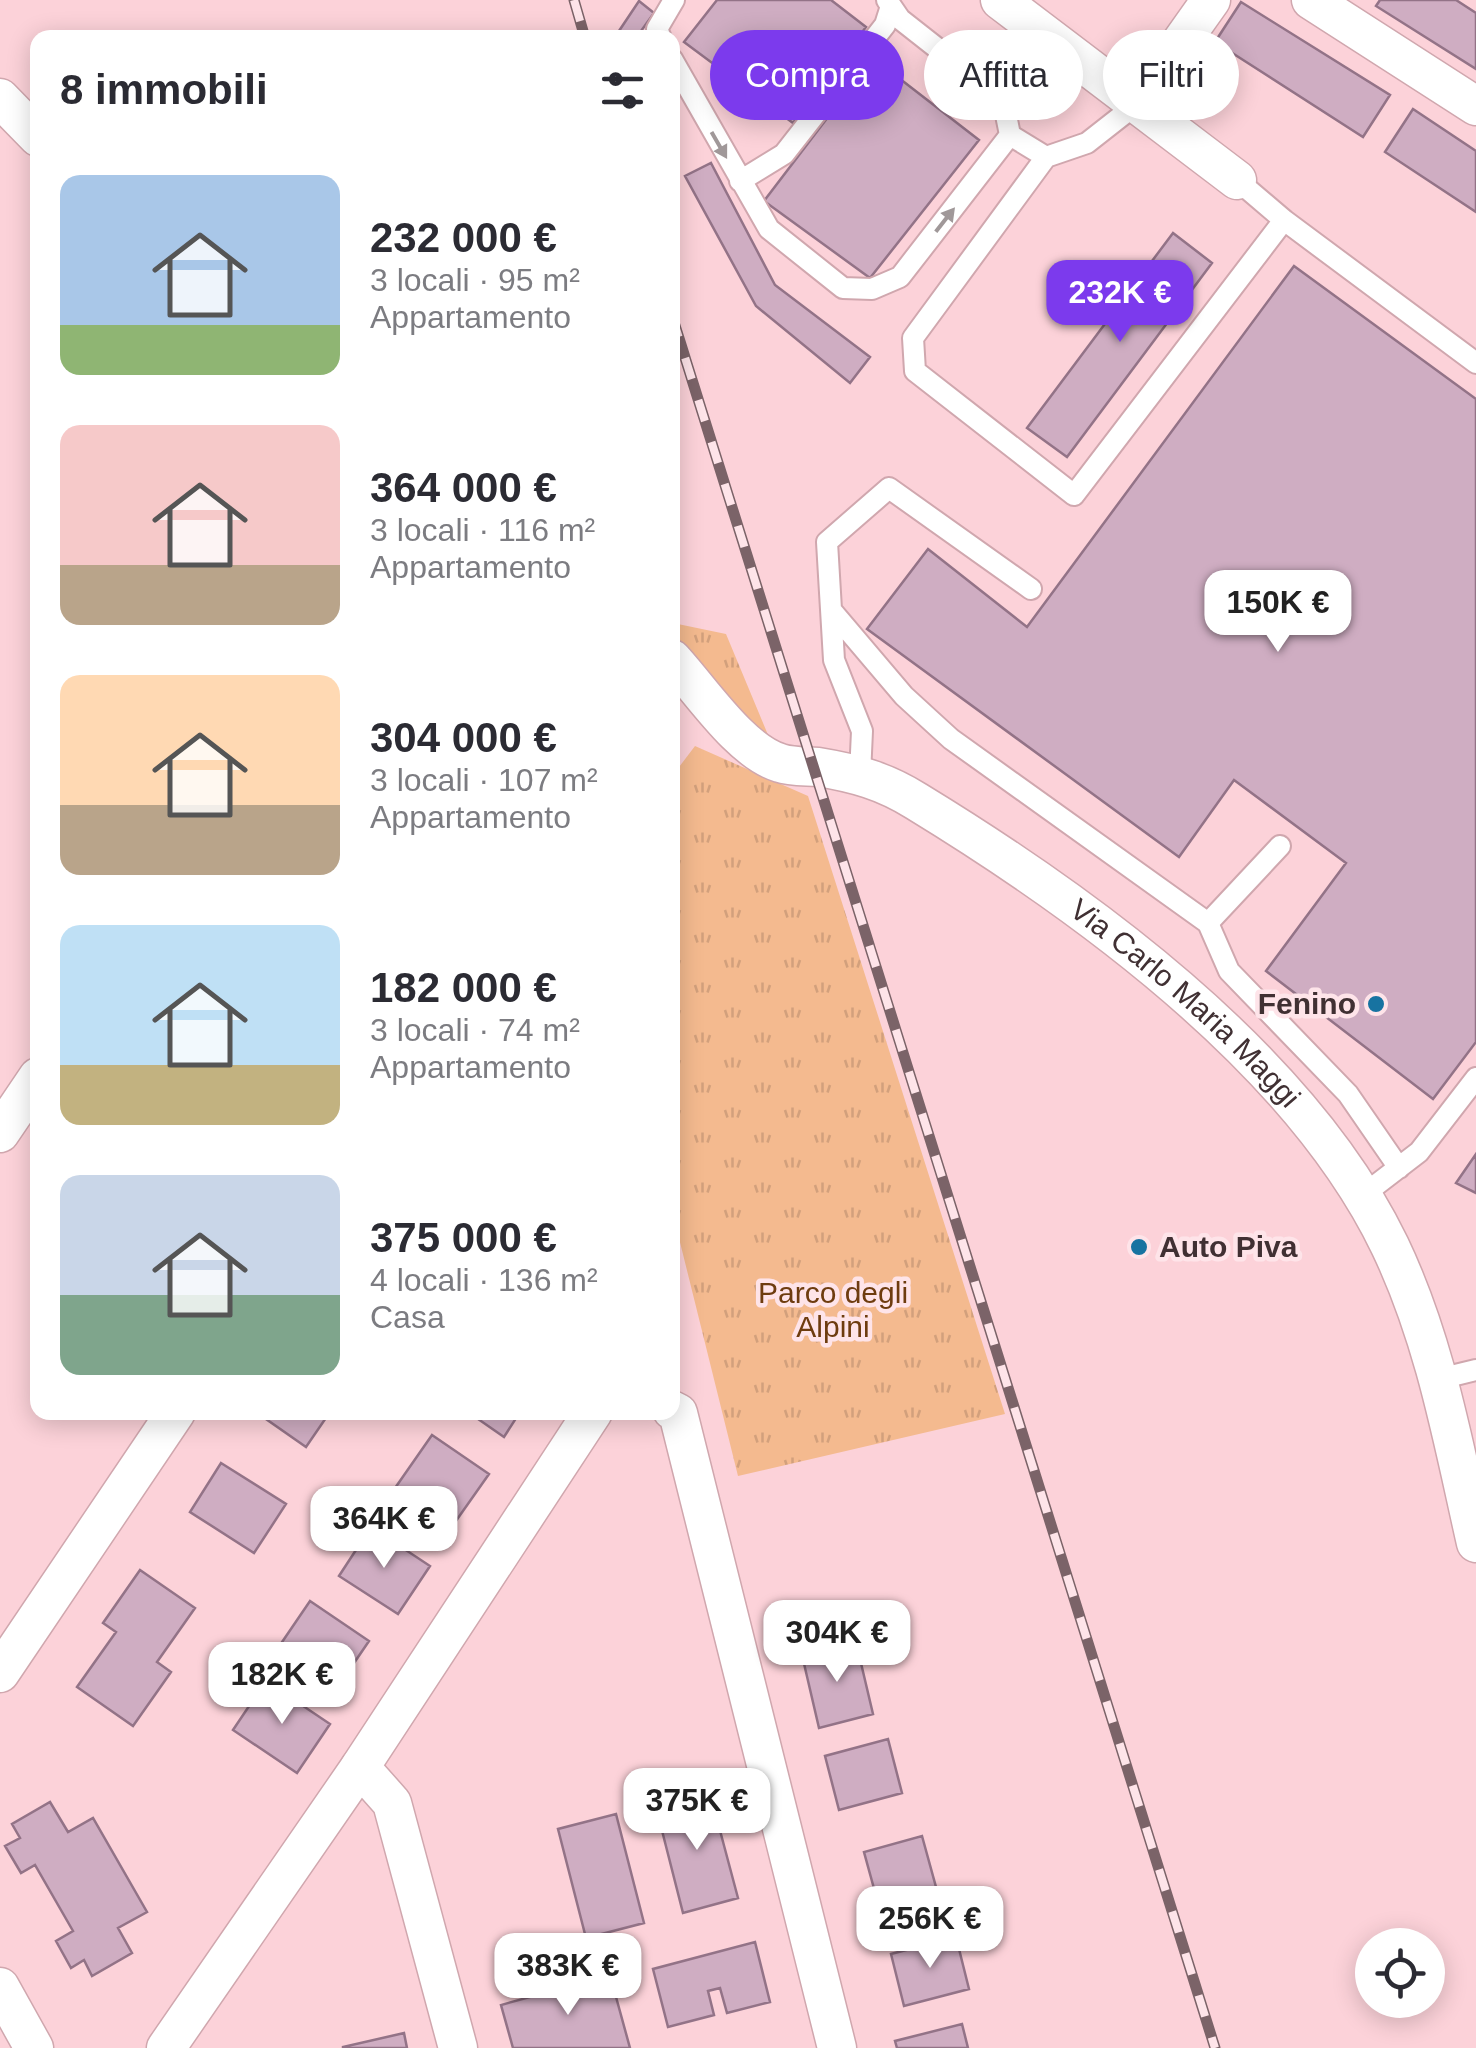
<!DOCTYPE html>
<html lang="it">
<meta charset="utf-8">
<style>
:root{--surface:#fff;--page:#f7f7f7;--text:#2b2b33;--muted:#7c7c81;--accent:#7c3aed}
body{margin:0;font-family:Arial,sans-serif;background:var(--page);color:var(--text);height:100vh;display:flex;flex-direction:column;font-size:38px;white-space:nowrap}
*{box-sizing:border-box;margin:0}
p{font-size:32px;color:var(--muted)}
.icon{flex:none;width:55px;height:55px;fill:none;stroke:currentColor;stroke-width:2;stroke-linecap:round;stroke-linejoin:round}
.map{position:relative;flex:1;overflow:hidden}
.details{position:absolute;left:30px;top:30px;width:650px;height:1390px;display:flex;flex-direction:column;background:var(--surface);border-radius:20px;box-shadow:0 5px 25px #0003}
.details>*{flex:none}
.hud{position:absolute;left:710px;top:30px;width:615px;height:90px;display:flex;gap:20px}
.controls{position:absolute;left:1355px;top:1928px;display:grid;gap:20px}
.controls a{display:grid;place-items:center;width:90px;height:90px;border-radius:50%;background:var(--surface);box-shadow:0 5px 25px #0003;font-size:50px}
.price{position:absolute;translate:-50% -85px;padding:0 22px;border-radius:20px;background:#fff;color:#222;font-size:32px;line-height:65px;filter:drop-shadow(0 2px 5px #0008)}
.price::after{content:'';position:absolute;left:50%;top:60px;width:30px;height:22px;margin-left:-15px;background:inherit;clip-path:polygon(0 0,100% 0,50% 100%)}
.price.selected{background:var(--accent);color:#fff}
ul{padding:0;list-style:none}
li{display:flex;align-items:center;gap:30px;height:250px;padding:0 30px}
li span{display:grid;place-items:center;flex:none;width:280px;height:200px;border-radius:20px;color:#555}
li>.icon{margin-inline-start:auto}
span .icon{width:120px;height:120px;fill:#fffc;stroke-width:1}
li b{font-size:42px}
h2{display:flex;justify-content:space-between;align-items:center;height:120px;padding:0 30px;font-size:42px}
.tag{padding:0 35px;border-radius:45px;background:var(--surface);box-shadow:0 5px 25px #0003;font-size:35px;line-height:90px}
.tag.selected{background:var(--accent);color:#fff}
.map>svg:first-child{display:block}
.park{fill:url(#park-tufts)}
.building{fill:#cfadc2;stroke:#937387;stroke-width:2.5}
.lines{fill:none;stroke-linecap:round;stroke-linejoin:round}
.lane-casing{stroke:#d0a7ae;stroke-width:24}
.street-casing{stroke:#d0a7ae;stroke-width:41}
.lane{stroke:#fff;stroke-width:20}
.street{stroke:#fff;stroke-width:38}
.rail-casing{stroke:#7b6368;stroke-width:11}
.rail{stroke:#fee4e9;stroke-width:8;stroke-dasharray:22;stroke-linecap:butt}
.oneway{fill:#a09899}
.poi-dot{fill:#1773a1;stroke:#fee4e9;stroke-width:4}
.labels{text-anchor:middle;stroke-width:9;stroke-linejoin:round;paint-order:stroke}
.poi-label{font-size:30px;font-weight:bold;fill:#403033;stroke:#fee4e9;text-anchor:end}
.street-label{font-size:30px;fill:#403033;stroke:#fee4e9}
.park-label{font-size:30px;fill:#6e3c0f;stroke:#fee4e9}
</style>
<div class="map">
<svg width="1476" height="2048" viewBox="0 0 1476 2048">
<defs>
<pattern id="park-tufts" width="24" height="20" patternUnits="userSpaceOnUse" patternTransform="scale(2.5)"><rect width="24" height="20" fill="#f4ba8f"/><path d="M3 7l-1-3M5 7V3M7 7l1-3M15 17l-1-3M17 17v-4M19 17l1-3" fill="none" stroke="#d2a07c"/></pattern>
</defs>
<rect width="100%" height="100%" fill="#fcd2d9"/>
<path class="park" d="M673,623L726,634L771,742C745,718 673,657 673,623Z
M695,746L808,796L1005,1414L738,1476L673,1214V775Z"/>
<path class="building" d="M717,0H831L866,27L793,123L684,42Z
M1380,0H1456L1476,13V69L1376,6Z
M639,1L654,13L636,38H622L619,31Z
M1241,2L1390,95L1363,137L1215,42Z
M873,58L979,140L870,278L764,201Z
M1413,109L1476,151V212L1385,152Z
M711,163L775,285L870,357L850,383L756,306L685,176Z
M1173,233L1212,263L1067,457L1027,428Z
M1294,266L1476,399V1042L1433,1099L1266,971L1346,863L1234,780L1179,857L867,629L928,549L1027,627Z
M1476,1154V1193L1456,1183Z
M256,1412H330L306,1447Z
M468,1412H520L504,1437Z
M432,1435L489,1474L451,1528L431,1515L423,1527L386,1501Z
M221,1463L286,1504L254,1553L190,1512Z
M371,1527L430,1566L398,1614L339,1576Z
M140,1570L195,1608L157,1662L171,1672L133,1726L77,1687L116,1632L103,1623Z
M310,1601L369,1641L337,1688L278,1648Z
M856,1642L873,1714L819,1728L802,1655Z
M266,1681L330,1724L297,1773L233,1730Z
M888,1739L902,1793L839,1810L825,1756Z
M710,1793L738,1898L683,1913L656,1807Z
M50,1802L68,1832L93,1818L147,1912L118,1928L132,1953L92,1976L84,1960L71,1968L56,1941L73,1931L35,1865L21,1873L5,1846L20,1838L12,1824Z
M616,1814L644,1923L586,1938L558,1829Z
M922,1836L939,1898L881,1914L864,1852Z
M956,1937L969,1989L904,2006L891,1954Z
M755,1942L770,2002L727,2013L720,1988L708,1991L714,2015L668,2027L653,1969Z
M610,1975L630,2048H513L501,2005Z
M962,2024L968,2048H897L895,2041Z
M404,2033L407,2048H343V2047Z"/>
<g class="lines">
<g class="lane-casing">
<path id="lane" d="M661,38L657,29L674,0
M672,59L769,229L843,288L872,289L900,277L1010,135L1003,100L900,19L887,0
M1010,135L1046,157L1087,143L1138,103
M1046,157L913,338L915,371L1074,495L1284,220L1476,363
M1237,180L1284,220
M740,181L784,154L885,25L891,6
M831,610L904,696L951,739L1208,923L1229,971L1348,1094L1399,1168
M860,775L862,731L834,660L827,542L889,488L1031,589
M1208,923L1280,846
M1363,1195L1419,1152L1476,1078
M1439,1379L1476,1370"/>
</g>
<g class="street-casing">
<g id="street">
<path d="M1000,0L1237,180"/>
<path d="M1311,0L1476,106"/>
<path d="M0,98L38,137"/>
<path d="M1138,103L1211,0"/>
<path id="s1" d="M672,659C700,689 740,751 780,763C792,767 805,766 818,767C855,773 884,781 916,801C1088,906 1301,1061 1390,1246C1435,1340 1453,1442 1476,1543"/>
<path d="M0,1133L38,1077"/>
<path d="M672,1410L678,1413L837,2048"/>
<path d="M0,1673L176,1412"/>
<path d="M360,1767L392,1803L458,2048"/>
<path d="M0,1987L34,2048"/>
<path d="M166,2048L360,1767L593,1412"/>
</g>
</g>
<use href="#lane" class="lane"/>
<use href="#street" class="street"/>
<g class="rail-casing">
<path id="rail" d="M574,0L585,38
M672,316L1215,2048"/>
</g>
<use href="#rail" class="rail"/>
</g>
<defs><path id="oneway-solid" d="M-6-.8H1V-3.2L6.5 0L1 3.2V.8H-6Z" transform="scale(2.5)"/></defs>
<g class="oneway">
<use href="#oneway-solid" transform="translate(719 145) rotate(60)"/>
<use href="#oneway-solid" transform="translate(945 220) rotate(-52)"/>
</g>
<g class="poi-dot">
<circle cx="1376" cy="1004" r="10"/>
<circle cx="1139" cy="1247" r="10"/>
</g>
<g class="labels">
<g class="poi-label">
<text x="1356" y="1014">Fenino</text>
<text x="1159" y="1257" text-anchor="start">Auto Piva</text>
</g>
<g class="street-label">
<text dy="10" stroke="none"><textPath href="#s1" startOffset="632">Via Carlo Maria Maggi</textPath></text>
</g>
<g class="park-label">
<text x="833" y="1303">Parco degli<tspan x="833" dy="34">Alpini</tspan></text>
</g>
</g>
</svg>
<div class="controls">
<a><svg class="icon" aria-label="locate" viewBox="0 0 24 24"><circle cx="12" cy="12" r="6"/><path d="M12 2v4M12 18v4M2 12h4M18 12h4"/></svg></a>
</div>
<b class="price selected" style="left:1120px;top:345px">232K €</b>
<b class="price" style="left:1278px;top:655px">150K €</b>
<b class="price" style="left:384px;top:1571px">364K €</b>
<b class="price" style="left:837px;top:1685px">304K €</b>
<b class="price" style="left:282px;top:1727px">182K €</b>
<b class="price" style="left:697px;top:1853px">375K €</b>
<b class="price" style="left:930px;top:1971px">256K €</b>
<b class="price" style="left:568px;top:2018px">383K €</b>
<div class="hud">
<a class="tag selected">Compra</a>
<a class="tag">Affitta</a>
<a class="tag">Filtri</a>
</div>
<section class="details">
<h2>8 immobili<svg class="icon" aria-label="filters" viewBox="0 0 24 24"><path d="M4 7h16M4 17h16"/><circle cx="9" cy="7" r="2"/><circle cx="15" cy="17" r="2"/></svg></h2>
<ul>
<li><span style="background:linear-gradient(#a9c7e8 75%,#8fb573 0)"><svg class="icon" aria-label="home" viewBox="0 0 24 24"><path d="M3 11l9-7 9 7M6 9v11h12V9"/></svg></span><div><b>232 000 €</b><p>3 locali · 95 m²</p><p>Appartamento</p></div></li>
<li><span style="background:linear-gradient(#f6c9c9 70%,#b9a48a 0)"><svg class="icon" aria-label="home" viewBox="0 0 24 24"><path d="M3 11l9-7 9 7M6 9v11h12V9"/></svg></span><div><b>364 000 €</b><p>3 locali · 116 m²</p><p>Appartamento</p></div></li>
<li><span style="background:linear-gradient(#ffd9b3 65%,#b9a48a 0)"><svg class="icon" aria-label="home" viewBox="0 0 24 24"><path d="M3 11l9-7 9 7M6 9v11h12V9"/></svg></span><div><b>304 000 €</b><p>3 locali · 107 m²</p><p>Appartamento</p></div></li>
<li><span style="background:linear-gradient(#bfe0f5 70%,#c2b280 0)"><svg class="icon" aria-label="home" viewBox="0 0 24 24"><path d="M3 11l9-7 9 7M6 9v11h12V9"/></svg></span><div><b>182 000 €</b><p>3 locali · 74 m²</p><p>Appartamento</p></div></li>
<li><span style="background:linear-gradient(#c9d6e8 60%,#7fa58c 0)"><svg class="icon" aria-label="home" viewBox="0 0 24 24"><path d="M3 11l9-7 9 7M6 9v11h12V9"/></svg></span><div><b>375 000 €</b><p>4 locali · 136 m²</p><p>Casa</p></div></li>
</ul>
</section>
</div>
